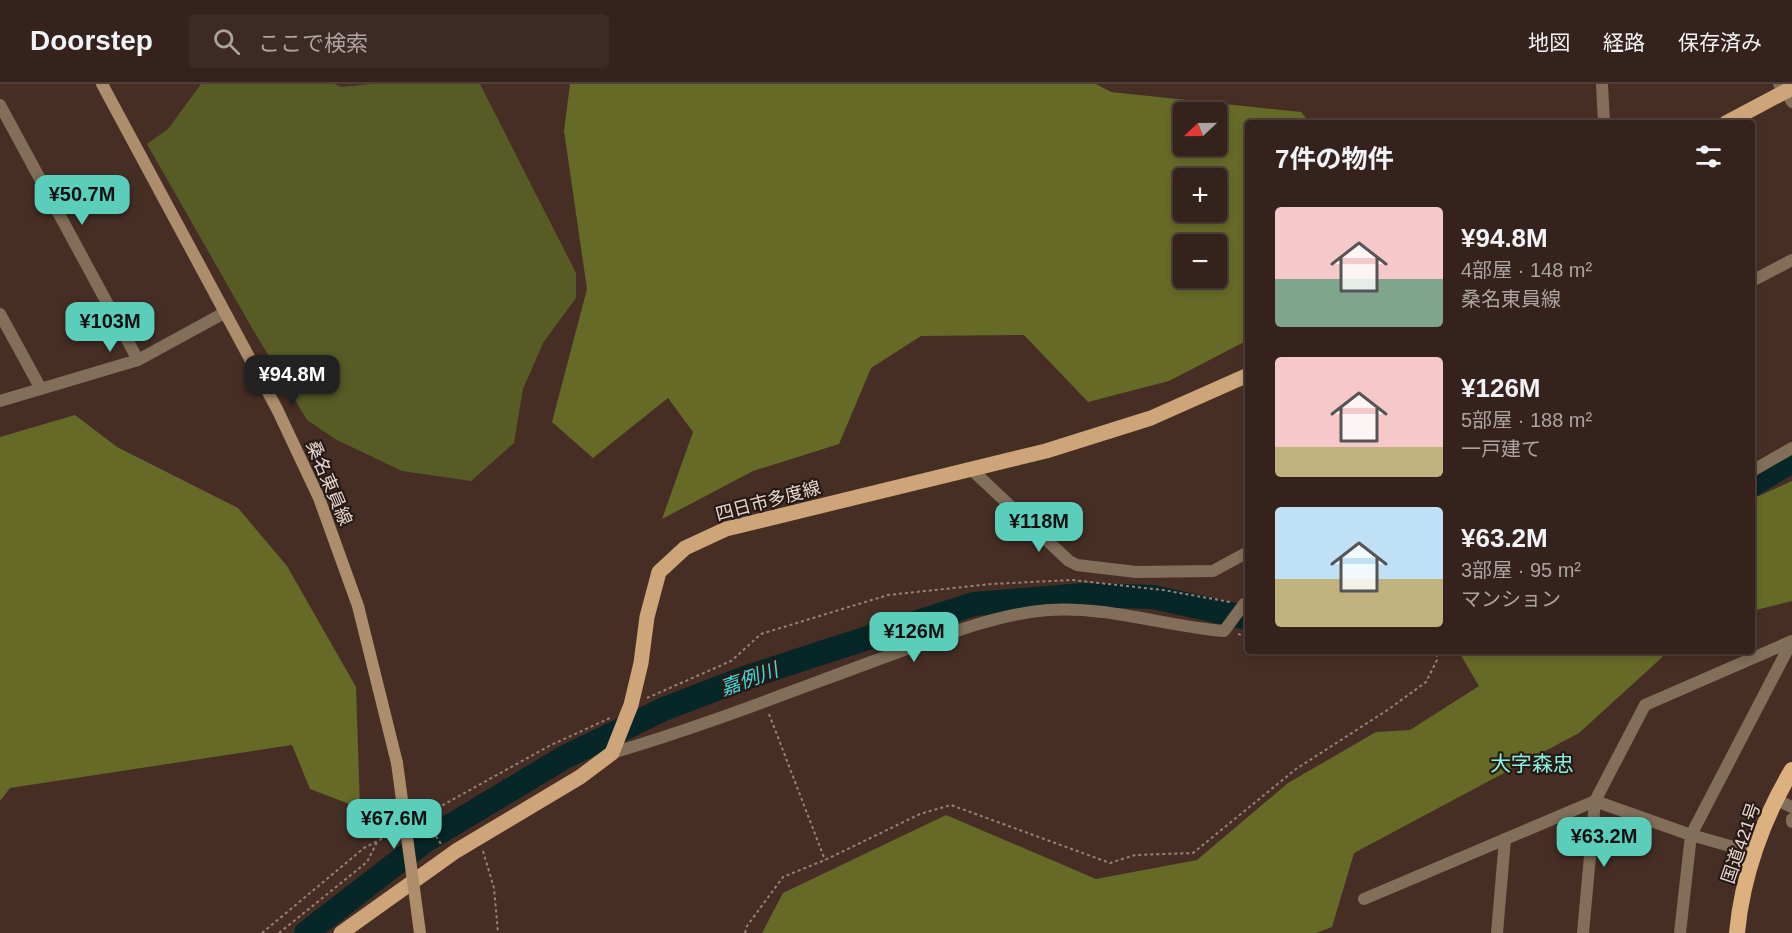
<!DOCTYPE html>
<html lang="ja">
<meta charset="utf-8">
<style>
:root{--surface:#35221c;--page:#3d2a25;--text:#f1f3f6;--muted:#aaa4a3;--line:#4f3f3b;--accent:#5bcebb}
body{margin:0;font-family:Arial,"Noto Sans JP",sans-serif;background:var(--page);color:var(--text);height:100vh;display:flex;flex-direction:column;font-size:22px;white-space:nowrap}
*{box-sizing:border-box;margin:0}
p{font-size:20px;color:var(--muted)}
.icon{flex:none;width:33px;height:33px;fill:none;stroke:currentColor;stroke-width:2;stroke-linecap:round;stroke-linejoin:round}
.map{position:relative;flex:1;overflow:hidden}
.drawer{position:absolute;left:1245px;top:36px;width:510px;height:534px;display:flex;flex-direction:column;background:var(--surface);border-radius:6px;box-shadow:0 3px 9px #0003,0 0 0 2px var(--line)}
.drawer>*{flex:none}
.needle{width:39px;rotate:248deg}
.controls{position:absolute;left:1173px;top:18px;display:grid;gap:12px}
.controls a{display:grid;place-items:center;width:54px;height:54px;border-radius:6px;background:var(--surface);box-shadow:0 3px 9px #0003,0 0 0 2px var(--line);font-size:30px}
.price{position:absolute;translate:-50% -51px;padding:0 14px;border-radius:12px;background:var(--accent);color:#111;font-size:20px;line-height:39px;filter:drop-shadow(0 2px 3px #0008)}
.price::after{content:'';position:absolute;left:50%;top:36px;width:18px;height:14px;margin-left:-9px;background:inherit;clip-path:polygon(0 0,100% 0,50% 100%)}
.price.on{background:#222;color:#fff}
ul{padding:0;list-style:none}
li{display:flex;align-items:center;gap:18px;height:150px;padding:0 30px}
li span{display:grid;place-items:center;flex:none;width:168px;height:120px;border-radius:6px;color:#555}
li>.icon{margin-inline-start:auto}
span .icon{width:72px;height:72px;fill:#fffc;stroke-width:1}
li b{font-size:26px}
h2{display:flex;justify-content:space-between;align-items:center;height:72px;padding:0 30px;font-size:26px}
header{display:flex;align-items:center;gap:36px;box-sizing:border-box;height:84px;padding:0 30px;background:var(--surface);border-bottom:2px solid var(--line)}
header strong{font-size:28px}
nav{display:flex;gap:33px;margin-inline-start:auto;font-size:21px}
.search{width:420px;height:54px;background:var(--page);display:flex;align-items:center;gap:15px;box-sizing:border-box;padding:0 21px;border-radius:6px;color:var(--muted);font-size:22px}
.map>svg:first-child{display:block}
.green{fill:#575c25}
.forest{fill:#656a27;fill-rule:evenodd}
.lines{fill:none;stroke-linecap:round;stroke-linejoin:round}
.river{stroke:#072627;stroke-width:24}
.path{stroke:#97827a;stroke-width:2;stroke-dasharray:3 3;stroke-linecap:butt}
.minor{stroke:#826e59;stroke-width:12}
.secondary{stroke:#ad8d6b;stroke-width:12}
.primary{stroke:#cea579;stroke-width:15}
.trunk{stroke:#ddb07f;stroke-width:16}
.secondary-bridge{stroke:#ad8d6b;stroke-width:12}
.labels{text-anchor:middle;stroke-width:4.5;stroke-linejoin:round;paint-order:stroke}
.street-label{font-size:18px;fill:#e7d7d1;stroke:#251a15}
.water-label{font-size:20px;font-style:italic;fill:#46d7da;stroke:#251a15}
.quarter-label{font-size:21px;fill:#8af1df;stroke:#251a15}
</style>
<header>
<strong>Doorstep</strong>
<div class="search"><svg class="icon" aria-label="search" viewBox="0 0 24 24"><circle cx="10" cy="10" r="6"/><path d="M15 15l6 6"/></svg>ここで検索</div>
<nav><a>地図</a><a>経路</a><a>保存済み</a></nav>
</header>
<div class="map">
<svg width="1792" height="849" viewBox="0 0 1792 849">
<rect width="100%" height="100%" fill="#472e25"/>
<path class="green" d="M201,0H334L342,3L370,0H480L576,189V214L543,259L523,305L514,359L471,397L402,387L335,355L307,336L252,244L147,60L168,45Z"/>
<path class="forest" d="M570,0H1096L1111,8L1301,28L1310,39H1248V256L1169,297L1088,318L1024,251L921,252L871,284L839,360L753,387L662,435L693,348L668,314L593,374L552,338L587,205L564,47ZM1216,28V62H1184V28ZM1216,94V128H1184V94ZM1184,160H1216V194H1184Z
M75,331L117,363L238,424L287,482L356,603L360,724L310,705L292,661L10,704L0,717V353Z
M1792,397V517L1752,527V415Z
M1468,567H1669L1579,649L1354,769L1332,843L1316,849H762L783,809L946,731L1096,795L1197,776L1288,699L1376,648L1410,646L1479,602L1460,570Z"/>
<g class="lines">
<path class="river" d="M1752,401L1792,377
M306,849L425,757L565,673L664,625L745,594L821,569L974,520L1083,511L1153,513L1248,534"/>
<path class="path" d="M1238,550L1248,553
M647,614L731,577L761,550L888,511L991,500L1072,496L1163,506L1230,518
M769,630L825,776
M423,732L441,760
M416,736L549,662L610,634
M483,767L494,804L498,849
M262,849L364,764L393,749
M279,849L367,778L377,758
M745,849L747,842L783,793L825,776L920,730L951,721L1110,779L1135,771L1193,769L1296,685L1389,625L1426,598L1437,576V567"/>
<path class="minor" d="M1602,0L1604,39
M1779,0L1786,7L1792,18
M0,21L138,276
M1752,197L1792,176
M0,230L41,305
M0,317L138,276L224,229
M972,386L1069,477L1077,481L1136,488L1213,487L1248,468
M1752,387L1792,364
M612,669C701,643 787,609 874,577C931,557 988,531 1048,526C1108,522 1165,542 1224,547L1244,520H1248
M1777,716L1792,723
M1792,735V738
M1364,815L1595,717L1691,751L1755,769
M1497,849L1505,755
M1583,849L1595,717L1645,621L1792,557
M1680,849L1691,751L1792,557"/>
<path class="secondary" d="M102,0L277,325L319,414L358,522L397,679"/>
<path class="primary" d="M1726,39L1792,4
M341,849L456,767L580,693L612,669L631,621L641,579L647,533L659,488L685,464L726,445L1046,367L1151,334L1248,291"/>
<path class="trunk" d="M1737,849C1742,793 1763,734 1792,686"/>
<path class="secondary-bridge" d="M397,679L420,849"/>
</g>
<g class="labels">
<g class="street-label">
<text transform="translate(329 399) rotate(67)" y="6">桑名東員線</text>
<text transform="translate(768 417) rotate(-15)" y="6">四日市多度線</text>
<text transform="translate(1741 759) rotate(-71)" y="6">国道421号</text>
</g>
<g class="water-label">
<text transform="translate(749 595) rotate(-20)" y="7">嘉例川</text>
</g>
<g class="quarter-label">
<text x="1532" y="687">大字森忠</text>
</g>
</g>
</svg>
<div class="controls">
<a><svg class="needle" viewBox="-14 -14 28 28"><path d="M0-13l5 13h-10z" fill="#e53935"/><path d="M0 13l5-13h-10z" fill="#aaa4a3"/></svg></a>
<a>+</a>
<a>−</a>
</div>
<b class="price" style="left:82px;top:142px">¥50.7M</b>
<b class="price" style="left:110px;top:269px">¥103M</b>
<b class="price on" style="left:292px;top:322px">¥94.8M</b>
<b class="price" style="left:1039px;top:469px">¥118M</b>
<b class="price" style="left:914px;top:579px">¥126M</b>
<b class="price" style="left:394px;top:766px">¥67.6M</b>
<b class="price" style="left:1604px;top:784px">¥63.2M</b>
<section class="drawer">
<h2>7件の物件<svg class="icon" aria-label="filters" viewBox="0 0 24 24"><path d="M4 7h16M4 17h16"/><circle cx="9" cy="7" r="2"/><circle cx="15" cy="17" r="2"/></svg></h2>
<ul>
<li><span style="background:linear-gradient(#f6c9c9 60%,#7fa58c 0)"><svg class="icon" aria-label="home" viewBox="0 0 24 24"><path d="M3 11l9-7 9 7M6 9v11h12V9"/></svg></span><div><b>¥94.8M</b><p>4部屋 · 148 m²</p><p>桑名東員線</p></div></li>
<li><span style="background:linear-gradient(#f6c9c9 75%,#c2b280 0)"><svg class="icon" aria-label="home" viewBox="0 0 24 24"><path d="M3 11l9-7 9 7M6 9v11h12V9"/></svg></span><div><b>¥126M</b><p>5部屋 · 188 m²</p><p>一戸建て</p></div></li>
<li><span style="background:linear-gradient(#bfe0f5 60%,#c2b280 0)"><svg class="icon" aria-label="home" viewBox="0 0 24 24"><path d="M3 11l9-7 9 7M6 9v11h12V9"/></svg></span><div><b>¥63.2M</b><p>3部屋 · 95 m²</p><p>マンション</p></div></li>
</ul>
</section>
</div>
